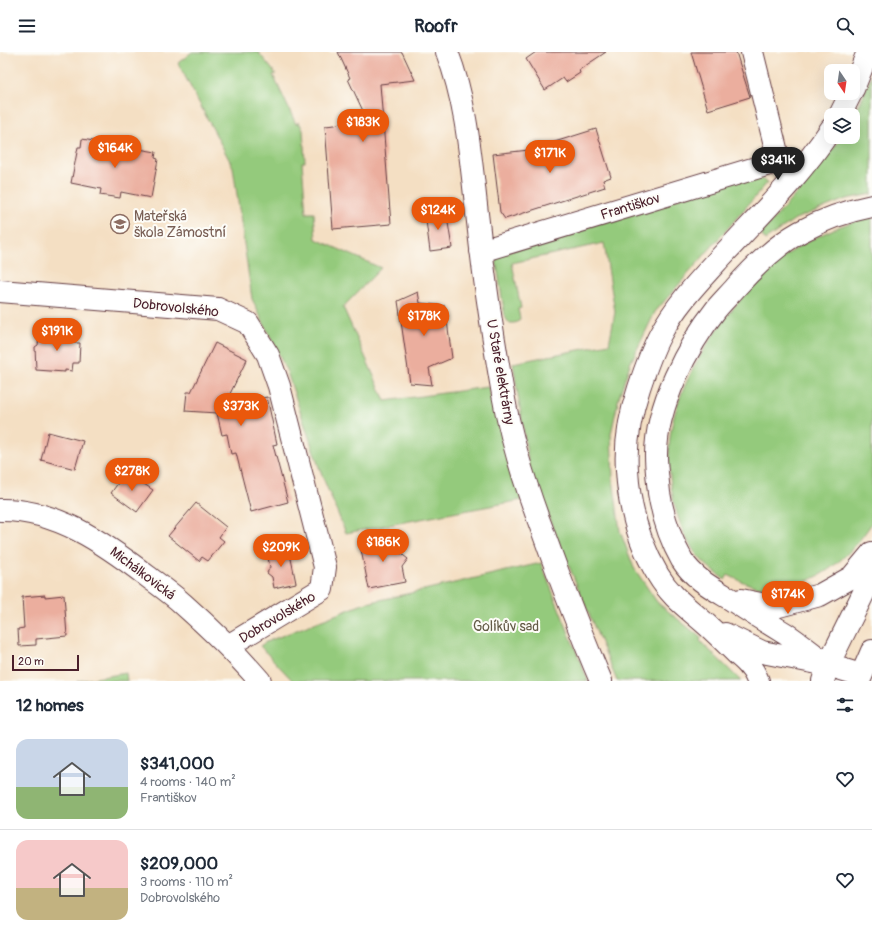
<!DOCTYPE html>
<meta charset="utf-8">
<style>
:root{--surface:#fff;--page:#f2f2f3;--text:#1f2937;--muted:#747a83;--line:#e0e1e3;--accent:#ea580c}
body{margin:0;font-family:Pangolin,sans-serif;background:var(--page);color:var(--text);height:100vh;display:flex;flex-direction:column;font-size:15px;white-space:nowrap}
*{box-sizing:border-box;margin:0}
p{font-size:13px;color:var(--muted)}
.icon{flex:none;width:22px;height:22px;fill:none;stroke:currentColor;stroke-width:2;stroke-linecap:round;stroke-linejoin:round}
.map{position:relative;height:629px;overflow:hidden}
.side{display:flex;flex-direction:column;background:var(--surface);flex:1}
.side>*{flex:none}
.needle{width:26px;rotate:167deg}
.tools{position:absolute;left:824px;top:12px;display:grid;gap:8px}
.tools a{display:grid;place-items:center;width:36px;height:36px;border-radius:8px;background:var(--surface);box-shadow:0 4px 16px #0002;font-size:20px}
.scale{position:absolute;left:12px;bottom:10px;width:67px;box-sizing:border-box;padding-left:4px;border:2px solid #4a1f2b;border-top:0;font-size:11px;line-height:14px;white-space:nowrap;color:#4a1f2b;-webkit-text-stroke:3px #fdfcf7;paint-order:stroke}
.price{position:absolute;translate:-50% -34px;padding:0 9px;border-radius:14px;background:var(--accent);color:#fff;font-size:13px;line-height:26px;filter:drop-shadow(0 1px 2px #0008)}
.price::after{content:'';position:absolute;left:50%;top:24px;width:12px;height:9px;margin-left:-6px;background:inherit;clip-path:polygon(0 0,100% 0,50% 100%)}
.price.current{background:#222;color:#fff}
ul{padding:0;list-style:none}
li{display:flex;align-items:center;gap:12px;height:100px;padding:0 16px}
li+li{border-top:1px solid var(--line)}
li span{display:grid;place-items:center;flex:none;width:112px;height:80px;border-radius:12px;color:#555}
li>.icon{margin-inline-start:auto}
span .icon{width:48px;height:48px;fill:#fffc;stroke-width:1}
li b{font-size:17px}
h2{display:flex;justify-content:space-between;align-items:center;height:48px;padding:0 16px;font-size:17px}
header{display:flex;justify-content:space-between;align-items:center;height:52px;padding:0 16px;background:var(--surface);font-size:18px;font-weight:800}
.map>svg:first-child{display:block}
.green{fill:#94ca7b;stroke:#6f7453}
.building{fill:#ebae9e}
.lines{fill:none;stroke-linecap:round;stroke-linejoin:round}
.street-casing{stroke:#643c42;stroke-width:24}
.secondary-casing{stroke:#643c42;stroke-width:24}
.street{stroke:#fff;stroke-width:22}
.secondary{stroke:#fff;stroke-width:22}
.labels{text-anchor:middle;stroke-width:4;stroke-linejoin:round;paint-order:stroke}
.street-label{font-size:14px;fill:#4a1f2b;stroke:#fdfcf7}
.education-label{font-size:14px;fill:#785e54;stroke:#fdfcf7;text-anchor:start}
.park-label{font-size:14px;fill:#645b47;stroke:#fdfcf7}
</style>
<header><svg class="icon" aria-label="menu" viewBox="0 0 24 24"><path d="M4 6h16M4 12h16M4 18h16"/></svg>Roofr<svg class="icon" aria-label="search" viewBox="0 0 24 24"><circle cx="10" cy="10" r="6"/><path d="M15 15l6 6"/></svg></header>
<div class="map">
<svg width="872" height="629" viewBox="0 0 872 629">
<rect width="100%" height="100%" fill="#fdfcf7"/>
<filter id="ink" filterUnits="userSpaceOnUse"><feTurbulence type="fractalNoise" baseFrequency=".025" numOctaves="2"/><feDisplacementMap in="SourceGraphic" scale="8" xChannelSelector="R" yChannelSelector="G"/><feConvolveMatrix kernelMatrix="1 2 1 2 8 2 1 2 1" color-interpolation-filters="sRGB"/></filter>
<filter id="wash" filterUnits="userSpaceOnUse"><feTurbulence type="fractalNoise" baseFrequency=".012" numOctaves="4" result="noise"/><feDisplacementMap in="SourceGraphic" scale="16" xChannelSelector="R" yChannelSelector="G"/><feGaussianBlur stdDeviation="0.9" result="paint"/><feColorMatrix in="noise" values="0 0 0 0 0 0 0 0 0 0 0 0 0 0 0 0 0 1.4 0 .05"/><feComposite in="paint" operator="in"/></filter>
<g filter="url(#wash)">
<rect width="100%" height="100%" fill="#f4dfc3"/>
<path class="green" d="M192,0H258L276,22L273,23L296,72L299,70L303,78L305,110H302L306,161H314L316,187L381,216L343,255L385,349L488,335L522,448L346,481L321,421L287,320L252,247L233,115L178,11Z
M872,22V142L846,147L795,167L765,188L761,182L823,111L842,85H853V68Z
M752,123L768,130L655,260L630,312L619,345L611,382L613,427L620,479L634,516L657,550L701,586L700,589L741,629H617L530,421L513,311L609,292L615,260L604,191L512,211L521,256L518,257L520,267L518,270L514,271H509L505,265L496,208L497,203Z
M872,165V471C851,503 822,531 782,535C775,535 767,536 760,535C749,533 738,528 728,523L725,528C714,519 702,511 694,499C672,468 664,410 672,373C684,315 731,252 775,212C798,192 842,170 872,165Z
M541,511L588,629H293L260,594L266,590L363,552Z
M126,621L127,629H77Z"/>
<g id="blocks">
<path class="building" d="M338,0H402L415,28L380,32L391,172L333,177L325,74L335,73L364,61L348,27L350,26Z
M536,0H606L579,18L580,21L566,30L563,26L545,38L526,7Z
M691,0H736L750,45L708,58Z
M596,77L611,125L603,128L605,135L505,167L500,160L493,102L529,98Z
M82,87L156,100L155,106L158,107L151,146L121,140L120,146L100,143L101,137L71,131L78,95H81Z
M446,158L452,196L430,199L425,161Z
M418,240L420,251L445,254L452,306L429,316L432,333L410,331L398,249Z
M40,279H59L62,281L75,282L74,291H80L79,311H73L72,319L65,318V320L36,318L35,295L38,293Z
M215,291L247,307L224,354L267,345L277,392L273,393L288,450L251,460L236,401L231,402L227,382L222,383L217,361L185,359L187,340H191Z
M48,380L83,389L75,417L41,408Z
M126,420L153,438L137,460L111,441Z
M196,451L226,475L219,485L224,489L208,509L202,505L199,509L168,484Z
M396,485L399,500L408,507L402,515L405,530L369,537L360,493Z
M289,497L296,531L274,536L272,525L267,521L270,515L267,501Z
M45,543V545L64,543L67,584L36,587V593L19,594L18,577L24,576L22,545Z"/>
</g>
</g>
<g filter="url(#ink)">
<use href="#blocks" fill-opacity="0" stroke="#643c42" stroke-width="1"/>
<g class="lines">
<g class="street-casing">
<path id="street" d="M447,0C468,54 471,113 478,170C484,227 493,285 503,342C511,389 526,435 543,480C561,530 580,580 601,629
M752,0L779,109
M481,199L779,109
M0,239L218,257L248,271L268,303L279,334L325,515L322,537L228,594
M0,458C56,457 104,491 147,524C159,533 172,542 183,552C210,576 236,601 260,629"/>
</g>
<g class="secondary-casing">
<path id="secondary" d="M853,37L868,0
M840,63L851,41
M741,548L775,555L820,543L852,525L872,501
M725,582L762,600L828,613L861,623
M828,613C814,603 801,592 786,582C768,571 750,560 732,548C714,537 694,527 682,508C670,487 663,465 659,441C658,429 656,416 656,403C656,354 687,294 717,256C723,249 730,242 736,235C755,214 775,194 800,180C822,168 847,159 872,154
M758,629C756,624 754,619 750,615C746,609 740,605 736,601C726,591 717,582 707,573C688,556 671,545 658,523C639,491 629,455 627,418C625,389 630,363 639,336C645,318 651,300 660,283C675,254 698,230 720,206C758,165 800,124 831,77
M823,629L828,613L872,524
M859,629L872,599"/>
</g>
<use href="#street" class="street"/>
<use href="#secondary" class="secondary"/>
</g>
</g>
<defs>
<g id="school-ring" transform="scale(1)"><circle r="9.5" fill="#fdfcf7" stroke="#8d6e63" stroke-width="1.5"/><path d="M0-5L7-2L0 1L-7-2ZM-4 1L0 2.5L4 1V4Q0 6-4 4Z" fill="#8d6e63"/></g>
</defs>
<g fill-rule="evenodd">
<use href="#school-ring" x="120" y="172"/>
</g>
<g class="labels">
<g class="street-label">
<text transform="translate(630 154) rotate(-17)" y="5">Františkov</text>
<text transform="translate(176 255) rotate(6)" y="5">Dobrovolského</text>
<text transform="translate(501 320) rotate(80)" y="5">U Staré elektrárny</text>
<text transform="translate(143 521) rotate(37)" y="5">Michálkovická</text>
<text transform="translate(277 565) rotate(-31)" y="5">Dobrovolského</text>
</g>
<g class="education-label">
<text x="134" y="169">Mateřská<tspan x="134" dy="16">škola Zámostní</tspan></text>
</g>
<g class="park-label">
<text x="506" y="579">Golíkův sad</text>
</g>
</g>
</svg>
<div class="tools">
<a><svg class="needle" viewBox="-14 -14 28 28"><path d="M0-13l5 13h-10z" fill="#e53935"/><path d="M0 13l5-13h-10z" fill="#747a83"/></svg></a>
<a><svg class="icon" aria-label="layers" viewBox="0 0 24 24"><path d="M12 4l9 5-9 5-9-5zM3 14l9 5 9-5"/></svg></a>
</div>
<div class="scale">20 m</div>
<b class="price" style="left:363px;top:91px">$183K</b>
<b class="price" style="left:115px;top:117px">$164K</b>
<b class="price" style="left:550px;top:122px">$171K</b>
<b class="price current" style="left:778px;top:129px">$341K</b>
<b class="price" style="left:438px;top:179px">$124K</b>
<b class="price" style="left:424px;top:285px">$178K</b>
<b class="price" style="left:57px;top:300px">$191K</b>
<b class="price" style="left:241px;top:375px">$373K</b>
<b class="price" style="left:132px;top:440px">$278K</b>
<b class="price" style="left:383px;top:511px">$186K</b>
<b class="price" style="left:281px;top:516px">$209K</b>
<b class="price" style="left:788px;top:563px">$174K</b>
</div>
<section class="side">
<h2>12 homes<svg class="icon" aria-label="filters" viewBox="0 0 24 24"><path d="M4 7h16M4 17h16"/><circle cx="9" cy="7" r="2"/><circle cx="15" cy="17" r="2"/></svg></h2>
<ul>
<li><span style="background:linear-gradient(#c9d6e8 60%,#8fb573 0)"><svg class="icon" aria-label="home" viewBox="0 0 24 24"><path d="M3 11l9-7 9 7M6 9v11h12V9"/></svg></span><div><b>$341,000</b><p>4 rooms · 140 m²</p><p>Františkov</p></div><svg class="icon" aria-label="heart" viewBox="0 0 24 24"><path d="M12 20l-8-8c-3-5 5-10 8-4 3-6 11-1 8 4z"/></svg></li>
<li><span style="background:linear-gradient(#f6c9c9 60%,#c2b280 0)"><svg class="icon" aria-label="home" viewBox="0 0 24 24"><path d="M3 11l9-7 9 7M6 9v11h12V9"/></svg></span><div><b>$209,000</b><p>3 rooms · 110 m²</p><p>Dobrovolského</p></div><svg class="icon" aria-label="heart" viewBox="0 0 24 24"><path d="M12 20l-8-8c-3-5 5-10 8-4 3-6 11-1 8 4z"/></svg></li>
</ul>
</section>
